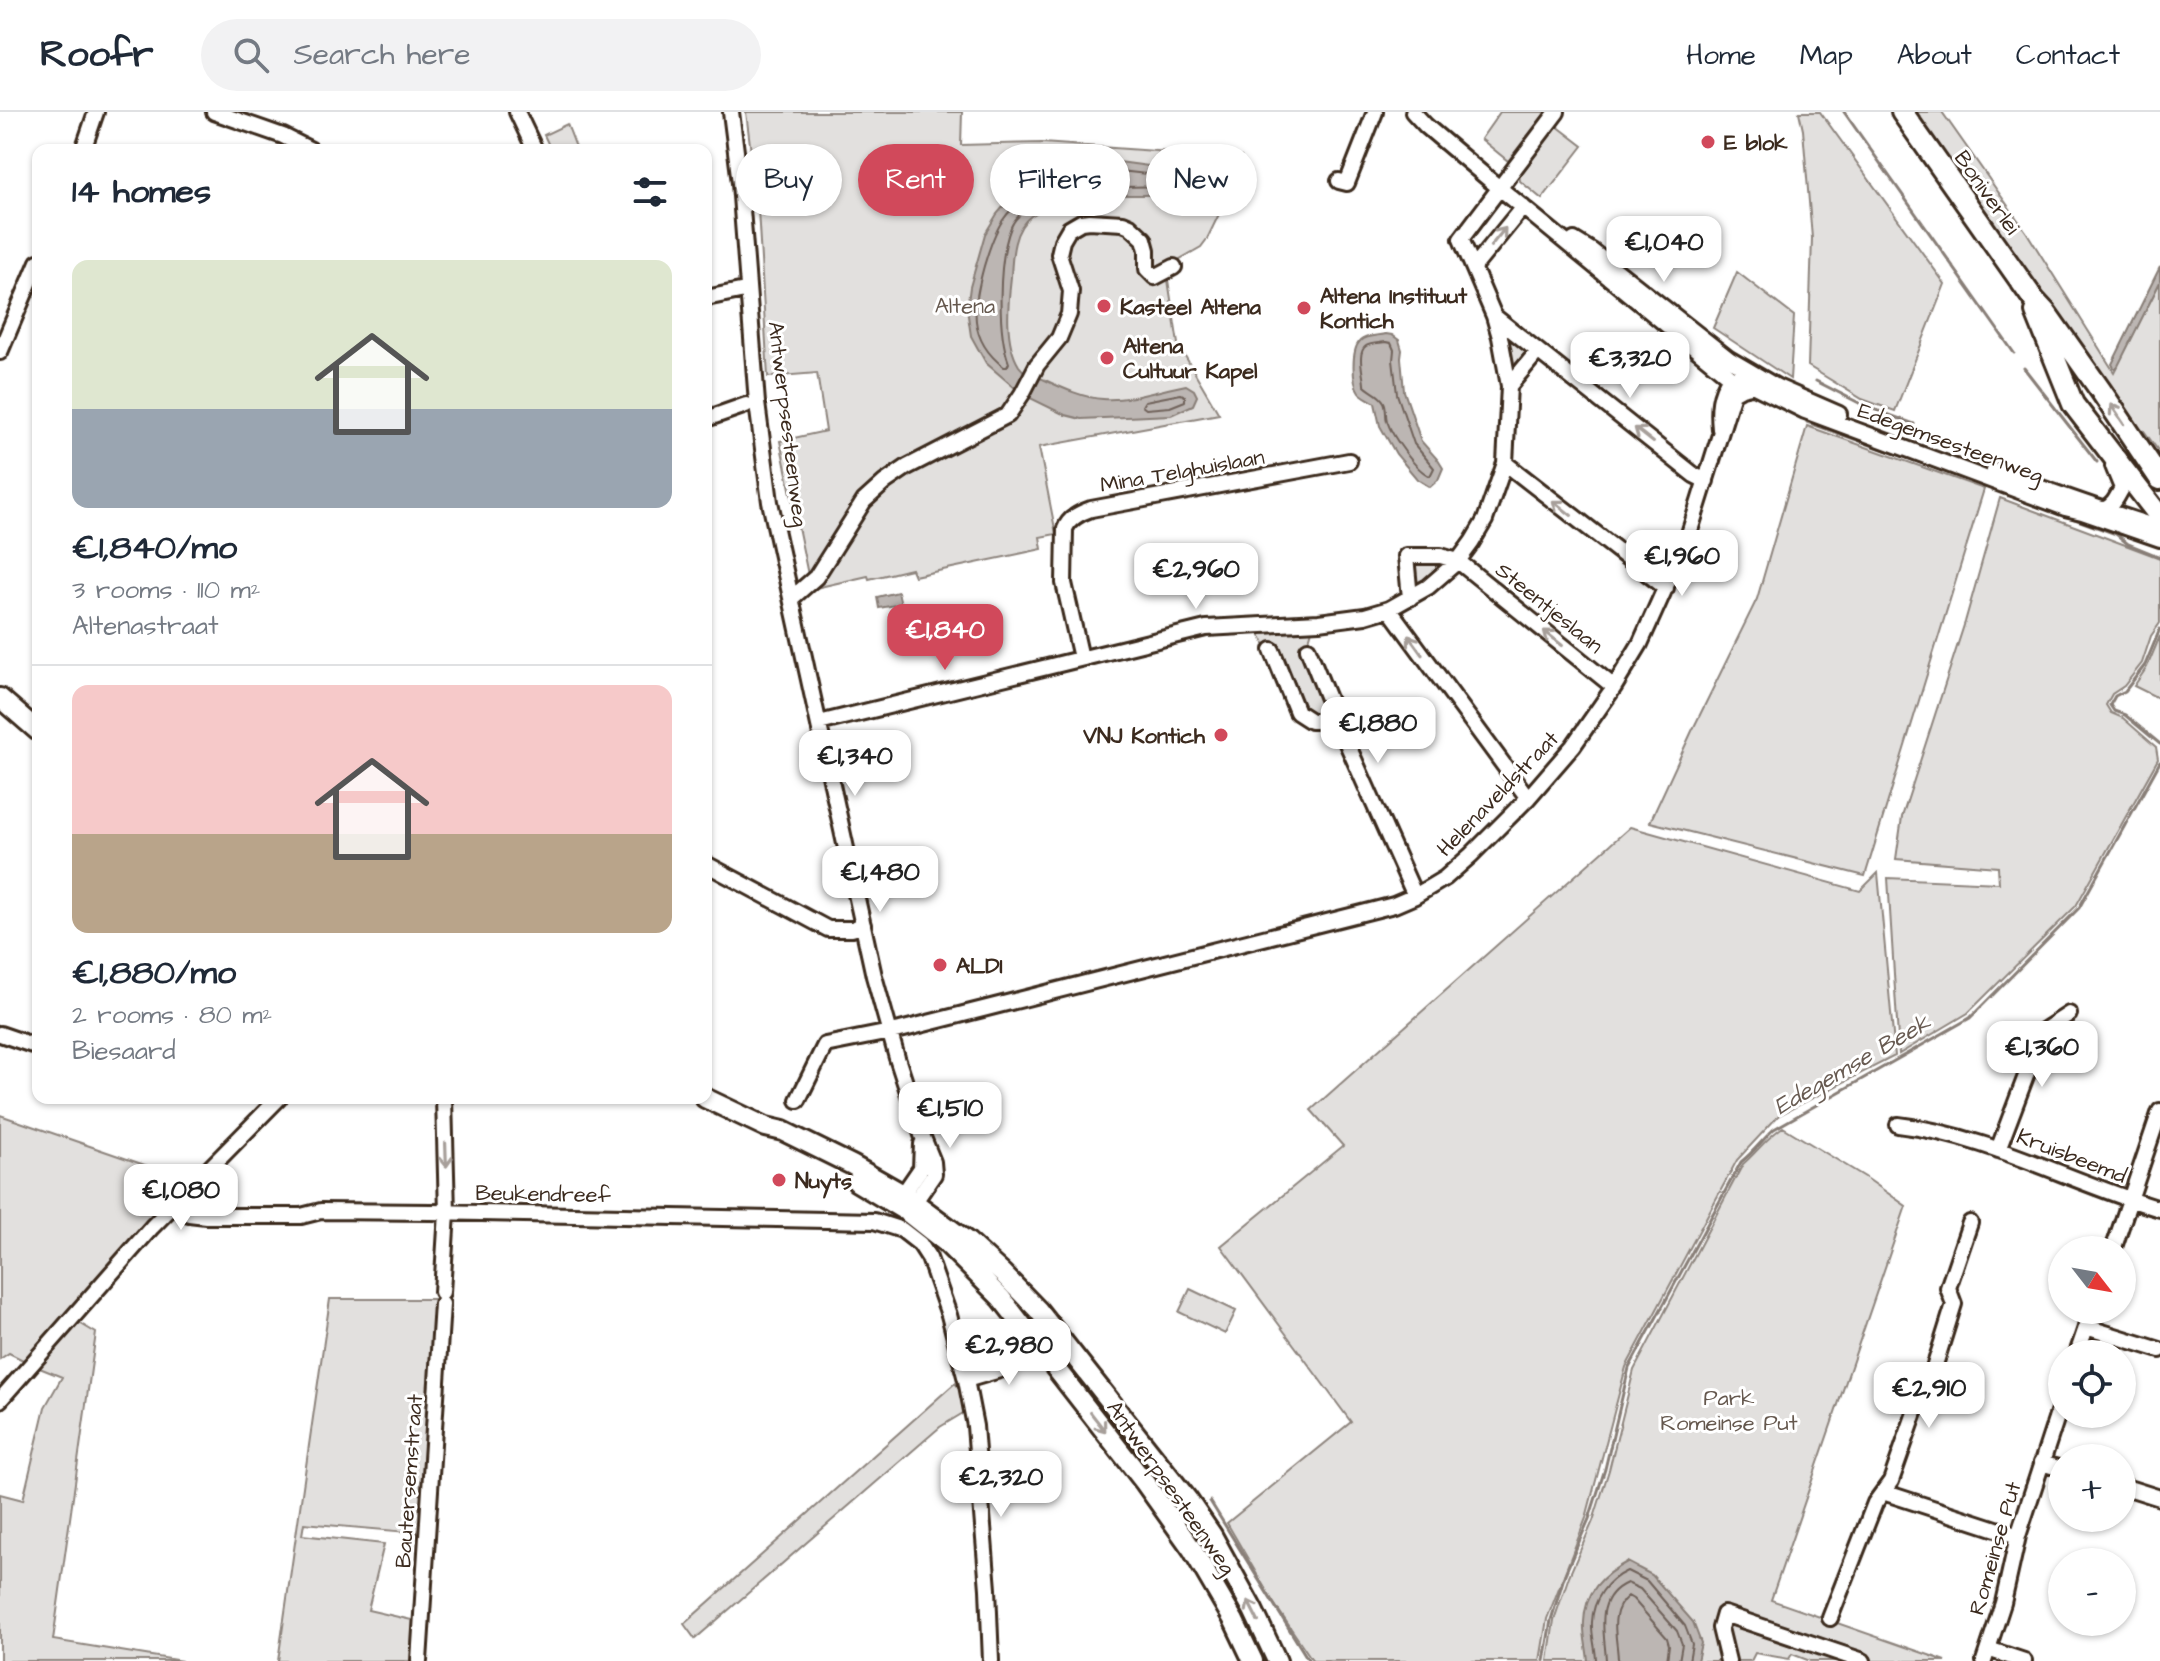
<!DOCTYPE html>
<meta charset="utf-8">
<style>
:root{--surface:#fff;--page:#f2f2f3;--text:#1f2937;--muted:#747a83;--line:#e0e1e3;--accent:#d1495b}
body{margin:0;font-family:"Architects Daughter",sans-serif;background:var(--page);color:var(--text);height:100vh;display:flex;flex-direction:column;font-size:30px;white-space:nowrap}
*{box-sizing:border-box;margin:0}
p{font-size:26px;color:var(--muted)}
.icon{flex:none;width:44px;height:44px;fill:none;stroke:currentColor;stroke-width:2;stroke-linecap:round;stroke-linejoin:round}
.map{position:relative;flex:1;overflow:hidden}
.side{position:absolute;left:32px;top:32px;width:680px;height:960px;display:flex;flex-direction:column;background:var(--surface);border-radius:16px;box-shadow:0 2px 6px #0004}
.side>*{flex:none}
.hud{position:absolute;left:736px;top:32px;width:760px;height:72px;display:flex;gap:16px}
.needle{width:52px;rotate:121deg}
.buttons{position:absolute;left:2048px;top:1124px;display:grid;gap:16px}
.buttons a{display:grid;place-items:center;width:88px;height:88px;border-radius:50%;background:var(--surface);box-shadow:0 2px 6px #0004;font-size:40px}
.price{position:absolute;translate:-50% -68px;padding:0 18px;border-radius:16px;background:#fff;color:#222;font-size:26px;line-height:52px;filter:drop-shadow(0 2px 4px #0008)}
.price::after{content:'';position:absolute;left:50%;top:48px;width:24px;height:18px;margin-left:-12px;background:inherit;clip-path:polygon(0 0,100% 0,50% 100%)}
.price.selected{background:var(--accent);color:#fff}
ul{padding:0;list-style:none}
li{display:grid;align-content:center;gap:16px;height:424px;padding:0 40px}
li+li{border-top:2px solid var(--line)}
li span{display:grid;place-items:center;height:248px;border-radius:16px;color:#555}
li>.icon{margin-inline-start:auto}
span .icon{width:144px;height:144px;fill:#fffc;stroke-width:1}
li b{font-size:34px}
h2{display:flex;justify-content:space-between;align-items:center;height:96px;padding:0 40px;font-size:34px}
.chip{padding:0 28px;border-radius:36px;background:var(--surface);box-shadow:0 2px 6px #0004;font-size:28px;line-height:72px}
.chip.selected{background:var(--accent);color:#fff}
header{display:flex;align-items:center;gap:48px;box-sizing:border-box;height:112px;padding:0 40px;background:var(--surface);border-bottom:2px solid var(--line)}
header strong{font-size:38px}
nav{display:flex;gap:44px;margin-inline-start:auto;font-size:28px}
.search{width:560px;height:72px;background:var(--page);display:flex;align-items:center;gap:20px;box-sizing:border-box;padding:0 28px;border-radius:44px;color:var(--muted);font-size:30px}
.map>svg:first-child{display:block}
.green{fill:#e2e0de;stroke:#8e857e;stroke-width:2}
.water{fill:#bcb6b3;stroke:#887e77;stroke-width:2}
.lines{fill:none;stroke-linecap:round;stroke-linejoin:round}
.shore{stroke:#6f625a;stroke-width:2}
.stream{stroke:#887e77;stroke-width:3}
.minor-casing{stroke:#3b2a1e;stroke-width:20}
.major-casing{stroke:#3b2a1e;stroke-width:24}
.highway-casing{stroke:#3b2a1e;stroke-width:26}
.minor{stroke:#fff;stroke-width:14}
.major{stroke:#fff;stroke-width:18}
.highway{stroke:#fff;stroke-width:20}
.oneway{stroke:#a79f9a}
.poi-dot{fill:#d1495b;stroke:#fff;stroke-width:3}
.labels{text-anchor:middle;stroke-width:6;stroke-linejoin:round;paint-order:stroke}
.poi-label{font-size:22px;font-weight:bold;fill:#3b2a1e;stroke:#fff;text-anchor:start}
.street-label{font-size:22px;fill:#3b2a1e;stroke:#fff}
.park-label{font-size:22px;fill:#65584e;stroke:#fff}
.water-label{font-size:24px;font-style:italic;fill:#685b52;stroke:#fff}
</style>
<header>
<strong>Roofr</strong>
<div class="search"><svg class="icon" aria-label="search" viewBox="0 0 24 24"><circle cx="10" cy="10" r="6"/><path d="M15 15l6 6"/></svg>Search here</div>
<nav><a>Home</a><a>Map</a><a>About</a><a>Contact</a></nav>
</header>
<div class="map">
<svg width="2160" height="1549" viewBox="0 0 2160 1549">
<rect width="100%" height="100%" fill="#fff"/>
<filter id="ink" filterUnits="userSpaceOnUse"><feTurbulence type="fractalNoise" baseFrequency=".0125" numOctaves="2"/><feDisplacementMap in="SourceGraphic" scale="16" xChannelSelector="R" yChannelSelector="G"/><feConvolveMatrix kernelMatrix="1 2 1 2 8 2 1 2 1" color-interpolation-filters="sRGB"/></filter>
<g filter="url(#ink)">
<path class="green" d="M746,0H962L961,33L1042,31L1241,45L1237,65L1207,127L1201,135L1175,150L1180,160L1168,168L1178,232L1219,302L1039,335L1056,422L1040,425L1042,437L914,464L911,457L869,467L868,464L811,477L780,329L826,319L817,261L768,265L758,97Z
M1500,0H1546L1508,49L1481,27Z
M1799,0H1820L1945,172L1895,299L1862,287L1808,254L1812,126L1803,18Z
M1915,0H1942L2027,121L2114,260L2160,170V341L2144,319L2140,324L2055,196L2041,182Z
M567,12L577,38H551L544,23Z
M1557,14L1583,34L1542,87L1520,69L1519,62Z
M1737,160L1794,204L1790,267L1713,216Z
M1505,223H1509L1528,239V242L1513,261Z
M1807,314L1984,377L1865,764L1650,710L1692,619L1757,487Z
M2000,386L2160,446V511L2151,524L2142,551L2124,574L2112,582L2106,593L2111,601L2123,606L2156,635L2158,647L2076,794L1968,901L1899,942L1888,766L1999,771L1998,755L1896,747L1902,705L1965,510Z
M1419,450L1441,451L1444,455L1414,476L1413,453Z
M1293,517L1295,520L1312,518L1308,532L1301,534L1299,538L1319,585L1325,587L1327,598L1323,603L1306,601L1298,591L1300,585L1281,538L1276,535L1267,539L1259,519Z
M2160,524V587L2134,574L2147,555Z
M1630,715L1860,779L1878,761L1895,944L1779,1003L1737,1048L1626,1255L1586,1406L1547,1507L1540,1549H1313L1273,1490L1227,1411L1351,1310L1221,1134L1343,1034L1311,998Z
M0,1003L188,1068L108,1154L31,1252L9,1241L0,1247Z
M1783,1015L1865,1065L1906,1094L1771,1488L1946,1549H1810L1792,1542L1789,1547L1755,1541L1751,1549H1548L1554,1508L1569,1464L1593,1409L1609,1358L1634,1258L1743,1052C1757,1040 1767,1025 1783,1015Z
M1190,1177L1236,1199L1225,1222L1179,1200Z
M330,1187H440L419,1421L304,1411L302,1423L384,1432L368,1498L416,1509V1549H278Z
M76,1209L96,1221L53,1528L182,1549H0V1382L23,1388L45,1295L62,1265L37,1255Z
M955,1271L973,1295L940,1315L695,1527L684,1512Z"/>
<path class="water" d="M1119,50L1178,58L1202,54L1210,56L1218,62V68L1215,74C1199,77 1183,81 1167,82C1120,86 1073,75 1031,104C1013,117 1012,144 1011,165C1008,191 1004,230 1019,254C1025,263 1037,264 1045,268C1062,276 1084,286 1103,287C1130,289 1159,278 1186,273L1194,278L1197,284L1193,293L1171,303L1081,307L1065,303L1022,282L1008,270L986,251L971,224L967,197L970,175L985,122L997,102L1009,88L1021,78L1068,63Z
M2160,155V170L2117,256H2114L2112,252Z
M1386,222L1392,223L1399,228L1402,238L1401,246L1404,279L1421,329L1438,348L1443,356L1438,368L1430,375L1417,367L1396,342L1380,314L1375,291C1370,287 1363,285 1359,280C1352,271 1351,238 1360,229C1366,223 1378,224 1386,222Z
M898,480L901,492L879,496L877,485Z
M1627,1450L1652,1463L1693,1510L1701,1531L1697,1549H1588C1587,1536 1583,1522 1584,1510C1585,1480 1602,1463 1627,1450Z"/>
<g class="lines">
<path class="shore" d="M1120,59L1173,65L1176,70L1174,73L1166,74L1081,76L1077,73L1079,68Z
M1041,80L1045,82L1044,87C1032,94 1017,101 1011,115C998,147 997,219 1009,251L1007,255H1004C967,227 973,194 984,154C994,120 1004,92 1041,80Z
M1386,230L1391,231L1394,238L1393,248L1397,282L1414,332L1434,356L1430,364C1416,359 1392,324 1387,309C1385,303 1387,296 1384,290C1379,281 1370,280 1364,273C1364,263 1356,241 1366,234C1370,231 1381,231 1386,230Z
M1181,282L1185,284V289L1170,295L1146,297L1142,294L1145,289Z
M1596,1549C1596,1536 1591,1523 1592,1510C1593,1487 1607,1468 1627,1459L1647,1469L1685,1514L1692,1532L1689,1549
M1606,1549C1605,1521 1593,1486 1627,1471L1640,1477L1677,1519L1682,1532L1679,1549
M1618,1549C1618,1527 1607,1501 1628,1484L1633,1487L1667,1526L1669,1533L1667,1549"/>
<path class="stream" d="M1844,0L2014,241
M2024,256L2097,350
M1816,269L1865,294L1914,312
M1807,310L1983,373
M1998,379L2039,394
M2061,402L2116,422L2128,432L2160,445
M2160,517L2145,553L2125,579L2115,584L2110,593L2114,599L2125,603L2160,632
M1210,1389L1309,1549
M1544,1549L1551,1508L1565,1462L1589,1407L1605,1357L1629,1256L1741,1050C1754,1040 1762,1028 1774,1017L1970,906L2079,796L2160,650"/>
<g class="minor-casing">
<path id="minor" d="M214,0L283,24L311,38
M517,0L535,38
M731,0L740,71L757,291L770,390L874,864L897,946L922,1023L933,1050L934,1062L910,1097
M1413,0L1426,14L1491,69L1730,265L1738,266L1805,299L2065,396L2082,400L2160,427
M83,38L96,0
M1339,69L1347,71L1375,0
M1574,128L1592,139L1729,247L1777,275L1839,302
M1474,155L1523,95
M706,186L740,179
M1494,204L1694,363L1706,369
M0,240L38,150
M1509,274L1538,239
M706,307L746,293
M1720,317C1718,296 1719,282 1730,265
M1505,351L1666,476
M1994,359C2049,379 2104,399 2160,416
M2105,397C2114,393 2117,385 2122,376L2113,354
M792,486L816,465L864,389L885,370L907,355L1008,303L1022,282L1037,253L1059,226L1069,202L1071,179L1059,142L1062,129L1069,117L1081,110L1089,109L1123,111L1130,114L1144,127L1147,138V157L1155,165L1174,155
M1410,486L1406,444H1441L1458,449L1614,575
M1389,497L1528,686
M1308,537L1337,609L1415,784
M1272,538L1297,600L1311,609H1337
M1081,546L1064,471L1065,417C1069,406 1080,401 1091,397L1349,349
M819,611L1206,516L1319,510L1365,504L1389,497L1428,475L1458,449L1472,430L1485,408L1505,351L1509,274L1500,225L1494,204L1461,127L1557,0
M706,752L828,817H852L863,813
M0,922L38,935
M798,988L825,933L900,918L1394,793L1415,784L1445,766L1471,743L1528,686L1573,634L1614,575L1640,532L1688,425L1733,281L1742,276L1751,274
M1898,1013C1987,1023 2074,1072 2160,1097
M1998,1038L2043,919L2069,902
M899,1088L921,1056L922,1032
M176,1091L189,1102L206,1104H301L321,1099L431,1100L874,1109L902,1118L920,1132L929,1146L949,1203L966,1268L975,1314L988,1477L991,1549
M2113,1138L2160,999
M442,1180L447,1101L444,986
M2086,1215L2160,1238
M2077,1242L2092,1198
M963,1257L1004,1248L1040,1220
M966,1268L1010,1255L1039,1234L1054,1218
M0,1288L152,1115L279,986
M2041,1351L2062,1357
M2122,1374L2160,1386
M1883,1380L2018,1424
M1830,1506L1875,1391L1891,1369L1918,1292L1930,1269L1954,1192L1948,1176L1970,1111
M1988,1537L2024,1549
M419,1549L442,1192
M1728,1549L1720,1516L1724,1502L1863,1549
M1984,1549L2003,1491L2018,1424L2062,1289"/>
</g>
<g class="major-casing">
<path id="major" d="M0,586L38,619
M705,986L766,1015L783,1019L852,1053L903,1082L968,1130L1003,1162L1038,1198L1188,1388L1212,1423L1253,1498L1277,1549
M857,1070L907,1100L945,1130L1001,1186L1145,1371L1192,1437L1234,1509L1253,1549"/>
</g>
<g class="highway-casing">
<path id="highway" d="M1902,0L2034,188L2046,201L2101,279L2160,367
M2036,200L2073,292L2160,405"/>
</g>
<use href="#minor" class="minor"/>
<use href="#major" class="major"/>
<use href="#highway" class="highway"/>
</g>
<defs><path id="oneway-shaft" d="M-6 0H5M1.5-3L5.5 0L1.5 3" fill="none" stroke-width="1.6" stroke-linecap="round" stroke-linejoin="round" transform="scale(2)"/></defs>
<g class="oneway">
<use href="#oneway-shaft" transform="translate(1498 125) rotate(-51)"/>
<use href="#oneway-shaft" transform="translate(2117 302) rotate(-124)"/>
<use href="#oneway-shaft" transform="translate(1644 323) rotate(-142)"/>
<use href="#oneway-shaft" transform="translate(1562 396) rotate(-142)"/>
<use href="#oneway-shaft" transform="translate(1553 526) rotate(-141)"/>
<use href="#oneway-shaft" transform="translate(1415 533) rotate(-126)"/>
<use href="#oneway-shaft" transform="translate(446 1043) rotate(88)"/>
<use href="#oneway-shaft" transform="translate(1098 1310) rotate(52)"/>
<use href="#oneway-shaft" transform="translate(1253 1499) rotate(-117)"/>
</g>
</g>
<g class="poi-dot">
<circle cx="1708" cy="30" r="8"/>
<circle cx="1104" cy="194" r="8"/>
<circle cx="1304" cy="196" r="8"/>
<circle cx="1107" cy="246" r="8"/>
<circle cx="1221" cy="623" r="8"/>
<circle cx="940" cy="853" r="8"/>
<circle cx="779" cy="1068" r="8"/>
</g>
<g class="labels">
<g class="poi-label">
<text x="1724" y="38">E blok</text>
<text x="1320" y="191">Altena Instituut<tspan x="1320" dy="25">Kontich</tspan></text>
<text x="1120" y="202">Kasteel Altena</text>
<text x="1123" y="241">Altena<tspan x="1123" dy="25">Cultuur Kapel</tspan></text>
<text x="1205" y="631" text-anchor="end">VNJ Kontich</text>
<text x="956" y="861">ALDI</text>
<text x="795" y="1076">Nuyts</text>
</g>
<g class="street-label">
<text transform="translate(1988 80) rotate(55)" y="8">Boniverlei</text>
<text transform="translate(789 312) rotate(83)" y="8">Antwerpsesteenweg</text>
<text transform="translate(1951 330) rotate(20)" y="8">Edegemsesteenweg</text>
<text transform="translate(1182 358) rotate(-10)" y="8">Mina Telghuislaan</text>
<text transform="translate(1550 495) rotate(39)" y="8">Steentjeslaan</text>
<text transform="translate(1497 681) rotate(-46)" y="8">Helenaveldstraat</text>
<text transform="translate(2072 1043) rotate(21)" y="8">Kruisbeemd</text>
<text transform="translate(543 1081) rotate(1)" y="8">Beukendreef</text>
<text transform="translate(408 1369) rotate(-86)" y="8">Bautersemstraat</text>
<text transform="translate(1172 1375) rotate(55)" y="8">Antwerpsesteenweg</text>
<text transform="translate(1994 1436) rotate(-74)" y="8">Romeinse Put</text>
</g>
<g class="park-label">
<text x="965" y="201">Altena</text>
<text x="1729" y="1293">Park<tspan x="1729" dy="25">Romeinse Put</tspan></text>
</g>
<g class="water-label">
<text transform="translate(1852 952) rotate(-30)" y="8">Edegemse Beek</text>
</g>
</g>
</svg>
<div class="buttons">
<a><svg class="needle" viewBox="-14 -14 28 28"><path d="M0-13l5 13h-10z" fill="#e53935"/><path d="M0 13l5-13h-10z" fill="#747a83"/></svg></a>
<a><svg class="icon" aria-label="locate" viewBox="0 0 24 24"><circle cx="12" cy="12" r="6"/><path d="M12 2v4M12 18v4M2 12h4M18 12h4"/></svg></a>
<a>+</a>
<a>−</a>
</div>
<b class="price" style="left:1664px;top:172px">€1,040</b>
<b class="price" style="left:1630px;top:288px">€3,320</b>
<b class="price" style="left:1682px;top:486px">€1,960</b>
<b class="price" style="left:1196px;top:499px">€2,960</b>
<b class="price selected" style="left:945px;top:560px">€1,840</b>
<b class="price" style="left:1378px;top:653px">€1,880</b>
<b class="price" style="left:855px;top:686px">€1,340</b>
<b class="price" style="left:880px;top:802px">€1,480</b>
<b class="price" style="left:2042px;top:977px">€1,360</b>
<b class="price" style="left:950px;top:1038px">€1,510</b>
<b class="price" style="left:181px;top:1120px">€1,080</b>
<b class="price" style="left:1009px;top:1275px">€2,980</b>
<b class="price" style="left:1929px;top:1318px">€2,910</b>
<b class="price" style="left:1001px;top:1407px">€2,320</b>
<div class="hud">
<a class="chip">Buy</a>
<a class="chip selected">Rent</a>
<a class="chip">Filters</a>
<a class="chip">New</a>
</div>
<section class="side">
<h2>14 homes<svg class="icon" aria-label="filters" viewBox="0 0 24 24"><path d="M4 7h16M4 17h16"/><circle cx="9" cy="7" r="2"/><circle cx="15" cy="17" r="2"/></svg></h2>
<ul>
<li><span style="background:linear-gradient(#dfe7d0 60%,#9aa5b1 0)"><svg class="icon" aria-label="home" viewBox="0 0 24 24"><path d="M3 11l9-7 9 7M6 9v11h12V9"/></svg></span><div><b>€1,840/mo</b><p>3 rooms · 110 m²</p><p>Altenastraat</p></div></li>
<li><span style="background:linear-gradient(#f6c9c9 60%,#b9a48a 0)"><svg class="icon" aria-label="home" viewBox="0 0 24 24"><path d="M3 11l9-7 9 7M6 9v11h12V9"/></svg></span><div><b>€1,880/mo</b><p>2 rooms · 80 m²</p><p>Biesaard</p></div></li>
</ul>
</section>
</div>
